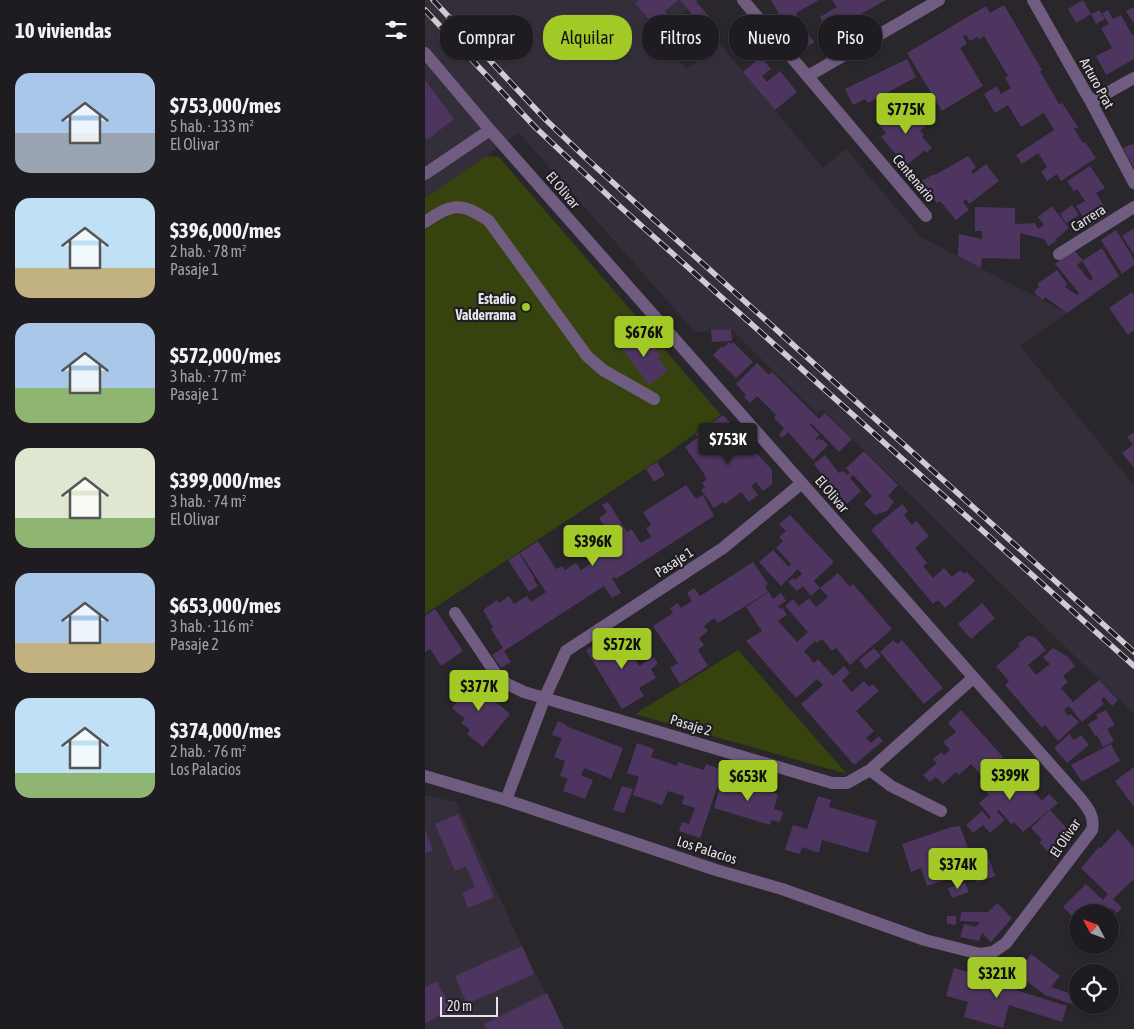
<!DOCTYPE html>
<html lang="es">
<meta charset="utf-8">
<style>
:root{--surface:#1f1c21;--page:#2c292e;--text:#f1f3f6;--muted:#a1a1a5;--line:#3c3a3f;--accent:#a3c926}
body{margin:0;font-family:"Asap Condensed",sans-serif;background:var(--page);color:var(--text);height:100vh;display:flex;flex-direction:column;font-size:19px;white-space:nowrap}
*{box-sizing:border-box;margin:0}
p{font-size:16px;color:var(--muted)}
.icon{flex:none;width:28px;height:28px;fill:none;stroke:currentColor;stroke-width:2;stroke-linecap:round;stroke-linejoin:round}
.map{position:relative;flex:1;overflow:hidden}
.panel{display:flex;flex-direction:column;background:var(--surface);width:425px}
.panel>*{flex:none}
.banner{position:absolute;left:15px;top:15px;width:475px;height:45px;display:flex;gap:10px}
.needle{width:32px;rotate:311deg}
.buttons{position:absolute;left:644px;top:904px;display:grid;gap:10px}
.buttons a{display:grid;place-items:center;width:50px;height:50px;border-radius:50%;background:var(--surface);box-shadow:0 1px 4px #0004,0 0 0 1px var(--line);font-size:25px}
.scale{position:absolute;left:15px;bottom:12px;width:58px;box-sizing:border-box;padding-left:5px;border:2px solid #e5e3e7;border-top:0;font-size:14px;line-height:18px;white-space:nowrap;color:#e5e3e7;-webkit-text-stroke:4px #201d22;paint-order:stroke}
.price{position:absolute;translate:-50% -42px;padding:0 11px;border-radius:5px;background:var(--accent);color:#111;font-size:16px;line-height:32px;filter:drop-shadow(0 1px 2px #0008)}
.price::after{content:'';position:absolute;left:50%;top:30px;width:15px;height:11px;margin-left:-8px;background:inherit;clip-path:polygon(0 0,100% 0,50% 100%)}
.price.on{background:#222;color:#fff}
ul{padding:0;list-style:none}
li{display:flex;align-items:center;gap:15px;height:125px;padding:0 15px}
li span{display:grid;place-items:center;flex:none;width:140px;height:100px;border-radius:15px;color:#555}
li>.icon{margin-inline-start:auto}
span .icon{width:60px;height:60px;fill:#fffc;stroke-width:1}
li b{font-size:21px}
h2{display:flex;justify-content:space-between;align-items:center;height:60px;padding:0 15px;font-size:21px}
.chip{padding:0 18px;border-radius:20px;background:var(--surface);box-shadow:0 1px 4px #0004,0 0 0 1px var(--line);font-size:18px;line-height:45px}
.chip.on{background:var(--accent);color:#111}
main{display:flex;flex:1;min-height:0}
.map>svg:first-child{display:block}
.built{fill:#342e3a}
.green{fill:#36430f}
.building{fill:#4d3560}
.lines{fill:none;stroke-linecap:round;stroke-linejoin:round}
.minor{stroke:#705c81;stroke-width:12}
.rail-casing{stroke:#ceccd0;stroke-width:5.5}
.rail{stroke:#201d22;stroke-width:4;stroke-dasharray:11;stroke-linecap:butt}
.poi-dot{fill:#a3c926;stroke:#201d22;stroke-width:2}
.labels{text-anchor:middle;stroke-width:4.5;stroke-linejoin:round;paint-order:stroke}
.street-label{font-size:14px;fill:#e5e3e7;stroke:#201d22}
.poi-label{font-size:14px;font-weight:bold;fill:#e5e3e7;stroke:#201d22;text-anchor:end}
</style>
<main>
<section class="panel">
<h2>10 viviendas<svg class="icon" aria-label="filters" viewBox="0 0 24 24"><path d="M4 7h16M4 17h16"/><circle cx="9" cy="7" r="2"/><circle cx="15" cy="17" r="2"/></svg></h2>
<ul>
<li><span style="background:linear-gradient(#a9c7e8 60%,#9aa5b1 0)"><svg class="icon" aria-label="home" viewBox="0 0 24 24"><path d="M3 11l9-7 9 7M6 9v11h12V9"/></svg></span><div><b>$753,000/mes</b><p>5 hab. · 133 m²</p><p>El Olivar</p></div></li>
<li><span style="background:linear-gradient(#bfe0f5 70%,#c2b280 0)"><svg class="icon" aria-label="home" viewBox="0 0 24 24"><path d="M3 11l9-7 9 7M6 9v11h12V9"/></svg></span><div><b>$396,000/mes</b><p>2 hab. · 78 m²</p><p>Pasaje 1</p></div></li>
<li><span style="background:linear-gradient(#a9c7e8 65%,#8fb573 0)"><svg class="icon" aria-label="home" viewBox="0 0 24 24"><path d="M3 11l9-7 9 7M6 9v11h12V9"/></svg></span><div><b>$572,000/mes</b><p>3 hab. · 77 m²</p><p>Pasaje 1</p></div></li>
<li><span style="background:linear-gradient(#dfe7d0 70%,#8fb573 0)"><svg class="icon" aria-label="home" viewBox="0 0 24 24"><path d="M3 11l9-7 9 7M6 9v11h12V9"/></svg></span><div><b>$399,000/mes</b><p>3 hab. · 74 m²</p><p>El Olivar</p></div></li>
<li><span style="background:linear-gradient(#a9c7e8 70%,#c2b280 0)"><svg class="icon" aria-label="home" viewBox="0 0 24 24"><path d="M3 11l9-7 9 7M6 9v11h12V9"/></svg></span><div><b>$653,000/mes</b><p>3 hab. · 116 m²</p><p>Pasaje 2</p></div></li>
<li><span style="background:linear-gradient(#bfe0f5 75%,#8fb573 0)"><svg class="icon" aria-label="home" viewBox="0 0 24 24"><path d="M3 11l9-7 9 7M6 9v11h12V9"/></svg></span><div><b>$374,000/mes</b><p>2 hab. · 76 m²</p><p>Los Palacios</p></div></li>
</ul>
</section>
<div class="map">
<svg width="709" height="1029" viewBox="0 0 709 1029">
<rect width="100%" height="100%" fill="#29262c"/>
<path class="built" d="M0,0H275L229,34L262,69L294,43L398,168L421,149L496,237L642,313L595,346L709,485V714L397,409L392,414L306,329L270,332L94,133L0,198Z
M0,795L31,802L95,942L139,1029H0Z"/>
<path class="green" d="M61,156L74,157L296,415L232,461L0,614V198Z
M313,650L422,774L210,714Z"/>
<path class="building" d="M214,0H254L240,11L246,19L233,30L210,3Z
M255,0H270L286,19L277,26Z
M346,0H394L371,13L378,28L389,42L382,47L360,20L358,21Z
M407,0H461L404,32L395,17L412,7Z
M658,0L666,14L651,23L643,9Z
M579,5L617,70L615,71L634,104L637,103L653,127L649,129L658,143L660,142L671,158L636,181L632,174L622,181L616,172L622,167L613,153L597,164L591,155L629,130L619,113L596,127L583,105L570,113L559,94L572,86L576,94L586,88L580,78L583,76L559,36L554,40L553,37L545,41L541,35L538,36L542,44L535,48L558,86L517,111L482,53L561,6L565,13Z
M709,7V24L701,11Z
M674,10L680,19L671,24L666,14Z
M683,10L688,19L696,15L707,35L709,34V59L681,75L671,56L687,48L676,28L684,24L677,13Z
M336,57L346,69L337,76L342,82L355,71L372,92L350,110L318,72Z
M482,59L491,77L443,103L440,99L428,105L420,89Z
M0,80L29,119L2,140L0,136Z
M495,106L507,120L495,131L499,135L497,137L507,148L501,153L500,150L481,166L456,137L461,133L453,124L467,112L476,122Z
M708,144L709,146V168L698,148Z
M543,156L551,167L546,172L548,174L561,164L574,181L544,204L541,199L538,202L544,210L531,220L515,201L512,203L495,182L509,174L510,175Z
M665,166L680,188L671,193L684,214L664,226L651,206L660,201L652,189L649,191L642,181Z
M647,205L654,215L641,223L635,214Z
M627,206L644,228L630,240L631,241L623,246L619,239L595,233V259L557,258L556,268L533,256L534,234L557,239V231H550V207L590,208V224L610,223L613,229L619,225L613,217Z
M709,228V255L697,236Z
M691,230L709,259V265L697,274L676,240Z
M677,248L694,276L642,313L620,297L618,300L609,293L613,287L615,288L612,284L632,270L642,284L640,287L652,295L654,293L630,264L648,249L658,260L652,265L665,281L668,278L657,261Z
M707,292L709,295V330L703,335L684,308Z
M306,329L307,341L287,342L286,330Z
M213,331L223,345L227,343L236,356L233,358L243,371L224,385L194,345Z
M304,342L306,344L308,342L328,362L311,378L288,355L297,346L298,348Z
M332,363L344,375L347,372L394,419L400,413L427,439L414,452L386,423L385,425L395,435L390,439L392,440L394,438L396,441L397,439L403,445L388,460L363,432L357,438L354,435L359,428L349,418L351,415L332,396L325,403L319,397L321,395L311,384Z
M298,415L308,426L298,433L307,445L317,437L347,470V484L338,491L331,482L326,486L333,495L324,502L316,492L300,504L298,502L289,508L276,490L280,487L277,483L282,479L279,476L280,475L260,447L273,437L270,434Z
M709,432V468L697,453L708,445L702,437Z
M439,451L473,485L463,496L469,502L462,511L450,515L439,504L447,496L428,475L425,478L436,491L422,504L403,483L389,464L400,455L414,473L418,471L422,475L425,473L421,468Z
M232,462L240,475L229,482L221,469Z
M261,485L271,499L278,495L289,516L191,579L189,577L187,578L196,593L187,598L179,586L79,651L86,662L76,668L67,655L78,648L66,629L68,627L58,610L72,600L74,603L84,596L89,604L102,596L106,602L121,592L95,553L113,541L131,569L137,566L140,570L151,563L156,570L165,564L162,560L173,553L162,537L179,526L174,518L182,512L177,505L183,502L202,532L206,529L216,543L226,537L221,528L226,525L218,512Z
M477,504L483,511L479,515L487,525L491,521L504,536L490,548L502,563L498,566L508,578L519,568L527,577L535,570L539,574L542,572L550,581L520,608L513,600L508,604L446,530Z
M365,515L409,562L389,581L395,588L413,573L425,587L428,584L467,629L425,665L411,648L407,651L397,639L392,643L390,641L379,651L389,663L393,659L408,676L419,666L425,673L417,681L427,692L439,681L444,687L448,684L454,691L431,711L449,731L441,738L446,743L454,736L458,741L429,765L376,704L398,685L392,679L371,698L321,641L337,631L321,607L344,592L348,599L356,593L361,601L353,606L355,609L357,607L362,615L353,621L372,642L383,632L360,606L368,599L374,606L384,598L391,607L403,597L395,588L386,596L378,586L372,591L363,582L368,578L370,580L377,574L373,569L356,586L334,562L348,550L364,567L366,564L351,548L358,541L354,537L361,531L354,524Z
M94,553L110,579L109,580L113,586L104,592L83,560Z
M328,562L343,584L340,586L343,592L293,623L289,618L279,626L283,631L274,638L279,645L273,650L283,666L255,684L245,668L253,663L228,626L248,613L245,608L253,603L256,608L267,601L262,593L269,588L275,596Z
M557,603L570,618L546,639L533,624Z
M10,609L38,651L16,666L5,649L0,652V616Z
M203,636L209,646L204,649L214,666L229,657L233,664L226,669L231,678L214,688L219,696L197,709L161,650L184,637L189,645Z
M602,636L610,637L621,650L603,665L611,675L625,664L618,657L628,648L643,657L650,666L638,676L643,682L636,688L648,702L674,680L693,700L687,706L679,697L676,700L679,704L657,722L644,706L639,710L643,716L645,714L654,722L633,741L620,725L617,728L580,685L584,681L571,666L595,646L593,644Z
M468,640L472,644L477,640L518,688L499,704L455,652Z
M449,648L456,656L441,669L434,660Z
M46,671L58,681L53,687L85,714L58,747L42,734L45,730L36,723L40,719L27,708L32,702L30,701L46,681L41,678Z
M536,710L578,757L557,776L546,764L534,775L531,772L518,784L511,777L505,782L498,775L512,763L508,759L516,752L519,755L525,750L518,742L531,732L523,723Z
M681,710L690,725L682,729L689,741L678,747L672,735L670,736L663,724L673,718L671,715Z
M133,721L142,725L141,726L198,748L186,779L159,768L156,775L168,780L160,799L138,791L143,779L135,776L140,761L129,757L137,738L127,735Z
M644,734L649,740L656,735L664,745L642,763L629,748Z
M212,743L229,749L226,757L252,766L253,762L279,770L281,764L298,770L275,838L254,831L257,822L264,824L270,808L257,804L259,796L243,791L237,805L208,795L214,777L202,773Z
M686,744L695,761L657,782L646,765Z
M580,760L617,801L624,794L633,803L598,832L589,822L587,825L574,810L572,812L580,820L565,833L558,825L548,833L541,825L557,811L564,819L566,817L554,803L564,795L554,783Z
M709,767V807L690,781Z
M297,778L353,794L349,809L358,812L355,822L346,820L345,825L289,808Z
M197,786L208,789L199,813L188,810Z
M393,796L406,800L404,807L452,821L443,853L397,840L394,853L377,847L375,854L360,850L368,825L382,829Z
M625,810L649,836L631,861L614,842L617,840L606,828Z
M33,814L69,897L43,908L37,893L50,887L41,866L30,871L10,824Z
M535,826L545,854L560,848L566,864L547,870L545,864L537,866L539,871L519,878L520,880L502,886L496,868L486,872L477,844L527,827Z
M693,829L709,848V879L688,899L697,908L692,913L686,908L681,912H652V921L638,907L661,884L678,900L683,894L656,868L674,847L676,848Z
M0,830L8,850L0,853Z
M566,864L570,876L552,883L548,871Z
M540,883L544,892L527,898L523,888Z
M572,903L587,918L566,942L557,933L554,941L535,937L539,924L551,927L555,922L535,921L536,912H563Z
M522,916H531V925L522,924Z
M97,946L109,974L42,1004L30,976Z
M606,954L635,976L626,987L652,996V1006L620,995L591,973Z
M529,968L589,985L588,989L642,1006L637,1022L584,1005L578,1028L539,1017L543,1002L521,996Z
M12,981L26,1010L0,1023V987Z
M122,993L139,1029H61L59,1024Z"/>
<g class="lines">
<path class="minor" d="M318,0L501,216
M608,0L666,102L709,183
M0,53L65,130L655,798C663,808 670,816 667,830L581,943L568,952L555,954L500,940L357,889L291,870L81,800L0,776
M383,76L514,0
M666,102L709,78
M0,174L65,130
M0,222C27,203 37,202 64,221L162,356L178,370L229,399
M634,254L709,207
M30,613L71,674L82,684L99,692L407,783H422L445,770L466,786L516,811
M445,770L548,678
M81,800L120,697L141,651L298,548L377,483"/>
<g class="rail-casing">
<path id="rail" d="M8,0L121,120L163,160L709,652
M0,10L111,128L191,203L709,666"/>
</g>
<use href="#rail" class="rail"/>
</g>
<circle class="poi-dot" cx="101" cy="307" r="5"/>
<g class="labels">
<g class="street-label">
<text transform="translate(672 83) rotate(61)" y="5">Arturo Prat</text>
<text transform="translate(489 178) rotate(50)" y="5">Centenario</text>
<text transform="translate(138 190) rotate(49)" y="5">El Olivar</text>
<text transform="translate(663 218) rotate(-32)" y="5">Carrera</text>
<text transform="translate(407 494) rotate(49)" y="5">El Olivar</text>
<text transform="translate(249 562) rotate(-33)" y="5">Pasaje 1</text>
<text transform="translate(266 725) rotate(17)" y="5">Pasaje 2</text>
<text transform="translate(640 838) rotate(-56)" y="5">El Olivar</text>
<text transform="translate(282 850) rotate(18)" y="5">Los Palacios</text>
</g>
<g class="poi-label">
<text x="91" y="304">Estadio<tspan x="91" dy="16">Valderrama</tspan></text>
</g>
</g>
</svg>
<div class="buttons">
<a><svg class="needle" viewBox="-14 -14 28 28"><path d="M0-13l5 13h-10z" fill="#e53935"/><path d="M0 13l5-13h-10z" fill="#a1a1a5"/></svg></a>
<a><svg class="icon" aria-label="locate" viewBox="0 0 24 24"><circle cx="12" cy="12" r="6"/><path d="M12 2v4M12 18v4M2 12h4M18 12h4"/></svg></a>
</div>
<div class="scale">20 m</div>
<b class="price" style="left:481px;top:135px">$775K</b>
<b class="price" style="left:219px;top:358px">$676K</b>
<b class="price on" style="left:303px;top:465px">$753K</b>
<b class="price" style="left:168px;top:567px">$396K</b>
<b class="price" style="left:197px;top:670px">$572K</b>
<b class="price" style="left:54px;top:712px">$377K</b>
<b class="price" style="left:585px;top:801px">$399K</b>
<b class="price" style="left:323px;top:802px">$653K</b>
<b class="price" style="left:533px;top:890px">$374K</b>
<b class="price" style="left:572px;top:999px">$321K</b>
<div class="banner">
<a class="chip">Comprar</a>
<a class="chip on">Alquilar</a>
<a class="chip">Filtros</a>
<a class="chip">Nuevo</a>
<a class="chip">Piso</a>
</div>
</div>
</main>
